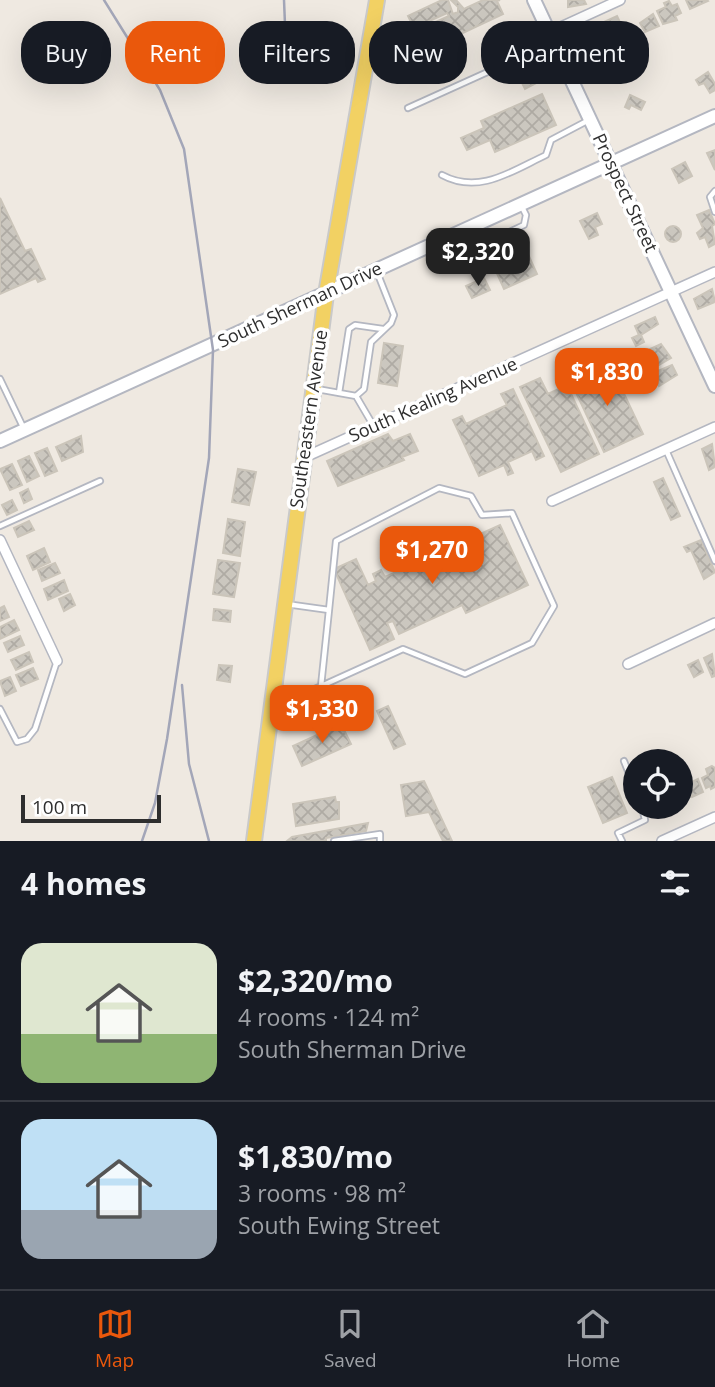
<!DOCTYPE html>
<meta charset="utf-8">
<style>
:root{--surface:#171b24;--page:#20242c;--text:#f1f3f6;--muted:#9ea1a6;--line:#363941;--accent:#ea580c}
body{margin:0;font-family:"Open Sans",sans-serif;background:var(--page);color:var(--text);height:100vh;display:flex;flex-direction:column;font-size:26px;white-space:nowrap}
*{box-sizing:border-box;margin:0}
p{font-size:23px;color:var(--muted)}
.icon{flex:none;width:38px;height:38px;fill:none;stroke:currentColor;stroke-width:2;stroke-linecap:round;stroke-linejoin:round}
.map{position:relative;height:841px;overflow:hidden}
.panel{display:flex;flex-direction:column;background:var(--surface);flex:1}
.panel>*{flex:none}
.top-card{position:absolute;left:21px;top:21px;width:674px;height:63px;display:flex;gap:14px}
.fabs{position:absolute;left:623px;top:749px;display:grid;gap:14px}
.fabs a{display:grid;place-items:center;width:70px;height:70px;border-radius:50%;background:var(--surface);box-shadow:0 7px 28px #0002;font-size:35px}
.scale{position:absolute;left:21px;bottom:18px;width:140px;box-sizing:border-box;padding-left:7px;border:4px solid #2e2e2e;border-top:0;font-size:19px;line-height:24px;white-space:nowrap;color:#2e2e2e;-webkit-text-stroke:5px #fff;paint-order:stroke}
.price{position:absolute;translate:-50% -60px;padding:0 16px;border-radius:14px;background:var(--accent);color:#fff;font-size:23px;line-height:46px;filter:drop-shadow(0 2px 4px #0008)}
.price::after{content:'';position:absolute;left:50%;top:42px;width:21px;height:16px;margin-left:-10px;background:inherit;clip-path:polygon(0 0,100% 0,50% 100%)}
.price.current{background:#222;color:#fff}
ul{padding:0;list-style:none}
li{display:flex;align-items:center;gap:21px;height:175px;padding:0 21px}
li+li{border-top:2px solid var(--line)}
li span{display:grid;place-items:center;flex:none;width:196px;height:140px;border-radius:21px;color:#555}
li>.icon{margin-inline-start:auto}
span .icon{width:84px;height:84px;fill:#fffc;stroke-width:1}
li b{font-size:30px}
h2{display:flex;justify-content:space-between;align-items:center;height:84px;padding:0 21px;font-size:30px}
.chip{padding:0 24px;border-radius:28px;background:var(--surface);box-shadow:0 7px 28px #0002;font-size:24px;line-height:63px}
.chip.current{background:var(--accent);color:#fff}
.tabs{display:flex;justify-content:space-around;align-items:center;height:98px;border-top:2px solid var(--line);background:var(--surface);font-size:19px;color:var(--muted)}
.tabs a{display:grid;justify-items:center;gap:4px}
.tabs .current{color:var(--accent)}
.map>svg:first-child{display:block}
.building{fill:url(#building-cross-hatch);stroke:#cbc5ba;stroke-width:2}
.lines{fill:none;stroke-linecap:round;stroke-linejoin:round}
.service-casing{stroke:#b4b7c1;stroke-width:8}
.minor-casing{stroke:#b4b7c1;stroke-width:12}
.secondary-casing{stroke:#b4b7c1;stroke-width:16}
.primary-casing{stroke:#c9c9c9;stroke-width:18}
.service{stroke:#fff;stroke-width:4.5}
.minor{stroke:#fff;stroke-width:9}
.secondary{stroke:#fff;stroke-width:12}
.primary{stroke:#f2d163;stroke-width:14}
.rail{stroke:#a3a6b8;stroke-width:2.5}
.labels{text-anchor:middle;stroke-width:7;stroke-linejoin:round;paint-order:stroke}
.street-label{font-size:18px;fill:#2e2e2e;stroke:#fff}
</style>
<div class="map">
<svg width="715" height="841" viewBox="0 0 715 841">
<defs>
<pattern id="building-cross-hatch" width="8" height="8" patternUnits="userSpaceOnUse" patternTransform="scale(1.75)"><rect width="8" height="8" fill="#cbc7bf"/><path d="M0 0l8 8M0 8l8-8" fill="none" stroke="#afaba4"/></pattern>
</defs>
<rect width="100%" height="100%" fill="#efe9e1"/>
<path class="building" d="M442,0H448L453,14L458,12V7L451,0H456L464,9L483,0H500L497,1L503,14L416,55L415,51L408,55L403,44L410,40L407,35L449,16L447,13L414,28L408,16Z
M568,0H584L586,4L568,7Z
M686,0H707L708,1L690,9Z
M669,1L672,6L677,4L681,13L675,16L677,20L663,24L657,11L666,7L664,3Z
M653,14L659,26L645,32L640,23Z
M617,16L632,48L597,64L582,32Z
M533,65L540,81L525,89L517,73Z
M708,72L715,84V90L710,93L704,83L699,85L696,80Z
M542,94L556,125L495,152L490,140L467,150L461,138L484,128L481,121Z
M630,95L645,102L641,110L631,105L629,109L625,107Z
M715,150V170L707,153Z
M685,162L692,176L679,183L672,169Z
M0,198L25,251L31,249L45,279L38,282L36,278L0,294Z
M709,210L715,224L712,226L715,244L709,247L705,237L700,239L697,233L703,228L697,215Z
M597,213L602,224L595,227L598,235L589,239L580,221Z
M665 234a8 8 0 1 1 16 0a8 8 0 1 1-16 0Z
M523,243L537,274L504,289L490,258Z
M484,278L490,290L472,298L466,286Z
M712,289L715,302L698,309L694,299Z
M655,317L658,324L641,335L644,342L636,346L632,338L639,335L635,326Z
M384,343L403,346L397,386L378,383Z
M661,344L671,358L657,366L650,349Z
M610,364L643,434L604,452L571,382Z
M672,365L677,375L659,386L653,373Z
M540,378L548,394L567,385L599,454L561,472L520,387Z
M513,389L544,456L536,460L532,451L508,462L513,473L508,475L504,465L479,476L453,420L462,416L466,424L507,405L501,394Z
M388,434L393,441L410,434L418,451L402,457L404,460L338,486L327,461Z
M81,436L83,452L62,461L56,447Z
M712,444L715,467L709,470L702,449Z
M47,448L57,471L45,476L35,453Z
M29,456L39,476L27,482L18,461Z
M12,464L22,485L10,490L0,469Z
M238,469L256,472L249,505L232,502Z
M663,478L680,516L671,520L654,482Z
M28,489L32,499L24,503L20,493Z
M12,500L17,510L7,515L2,505Z
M228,519L245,522L240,556L223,553Z
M29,521L34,530L18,537L14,528Z
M500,525L528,585L466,613L462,605L399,634L393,621L387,623L394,639L370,650L334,569L356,559L368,585L376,581L373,574L381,570L385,577Z
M701,540L715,572L704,579L691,550L687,552L684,547Z
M44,548L50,562L33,570L27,556Z
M218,560L240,563L234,597L213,594Z
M55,563L60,573L42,581L38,570Z
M64,580L68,591L48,600L44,589Z
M70,594L75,605L64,611L59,599Z
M4,606L9,617L0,621V608Z
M214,609L231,611L230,622L213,620Z
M14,620L19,630L0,639V627Z
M20,636L24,645L8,652L4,643Z
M29,652L33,662L16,670L11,660Z
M712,654L715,676L712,677L704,658Z
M698,660L703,672L694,677L688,665Z
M219,665L232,666L230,682L217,680Z
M33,668L38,679L21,686L16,675Z
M10,677L16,691L5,696L0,681Z
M388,706L405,744L394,749L377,711Z
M341,724L351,744L302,766L293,746Z
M712,766L715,768V787L711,789L710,786L706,788L702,778L708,775L706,769Z
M612,777L627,813L603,823L588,787Z
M698,779L703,792L692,797L686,785Z
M424,781L452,841H443L429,812L406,816L401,785Z
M335,797L336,802H339V819L296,826L293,804Z
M368,823L366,831L326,838V841H287L292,837Z"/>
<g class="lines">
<g class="service-casing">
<path id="service" d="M408,108L554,42
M442,175C479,195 512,171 546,155L551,140L587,121
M715,191L710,197L715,212
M485,244L524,225L526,215L521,205
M0,379L24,429
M317,389L356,396L364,389L371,342L391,323L394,315L377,272
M339,393L349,329L355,325L383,329
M356,396L373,425
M666,450L715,561
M0,526L100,481
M321,686L329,610
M275,707L403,649L465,674L532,643L554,606L512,513L482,515L471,496L439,488L336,541L329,610L286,604
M0,709L17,742L27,739L35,729L57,661
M624,761L635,789
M334,841L380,834V841
M622,841L618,833L645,820L642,807"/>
</g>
<g class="minor-casing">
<path id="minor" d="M550,32L620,0
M303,458L715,272
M552,501L715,427
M0,540L57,661
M628,664L715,623
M662,841L715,817"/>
</g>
<g class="secondary-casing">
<path id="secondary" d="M534,0L715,386
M0,441L715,116"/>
</g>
<g class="primary-casing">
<path id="primary" d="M254,841L326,294L377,0"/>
</g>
<use href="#service" class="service"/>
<use href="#minor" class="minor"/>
<use href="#secondary" class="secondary"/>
<use href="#primary" class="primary"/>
<path class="rail" d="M104,0L160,90L184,149L213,350L209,458L167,739L155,803L142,841
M284,0L287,74
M182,685L189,764L209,841"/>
</g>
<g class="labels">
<g class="street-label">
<text transform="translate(625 193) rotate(65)" y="6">Prospect Street</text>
<text transform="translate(300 305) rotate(-25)" y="6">South Sherman Drive</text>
<text transform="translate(433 400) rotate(-24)" y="6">South Kealing Avenue</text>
<text transform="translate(309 419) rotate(-82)" y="6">Southeastern Avenue</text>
</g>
</g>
</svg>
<div class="fabs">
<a><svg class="icon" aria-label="locate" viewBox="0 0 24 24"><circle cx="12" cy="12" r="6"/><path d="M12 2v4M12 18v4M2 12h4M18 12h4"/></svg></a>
</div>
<div class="scale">100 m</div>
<b class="price current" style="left:478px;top:288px">$2,320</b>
<b class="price" style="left:607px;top:408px">$1,830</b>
<b class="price" style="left:432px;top:586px">$1,270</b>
<b class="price" style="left:322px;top:745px">$1,330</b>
<div class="top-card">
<a class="chip">Buy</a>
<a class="chip current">Rent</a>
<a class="chip">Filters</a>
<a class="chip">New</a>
<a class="chip">Apartment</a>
</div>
</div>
<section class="panel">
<h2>4 homes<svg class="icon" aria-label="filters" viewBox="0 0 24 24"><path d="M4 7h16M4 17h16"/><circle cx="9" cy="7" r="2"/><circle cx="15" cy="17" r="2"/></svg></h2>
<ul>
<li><span style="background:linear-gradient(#dfe7d0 65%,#8fb573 0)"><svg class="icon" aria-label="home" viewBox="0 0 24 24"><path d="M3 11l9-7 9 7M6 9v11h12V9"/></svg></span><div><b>$2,320/mo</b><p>4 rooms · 124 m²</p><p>South Sherman Drive</p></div></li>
<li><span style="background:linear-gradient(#bfe0f5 65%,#9aa5b1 0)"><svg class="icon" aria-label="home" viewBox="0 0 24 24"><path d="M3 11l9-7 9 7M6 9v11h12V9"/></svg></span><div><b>$1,830/mo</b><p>3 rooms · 98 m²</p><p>South Ewing Street</p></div></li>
</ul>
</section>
<nav class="tabs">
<a class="current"><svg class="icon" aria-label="map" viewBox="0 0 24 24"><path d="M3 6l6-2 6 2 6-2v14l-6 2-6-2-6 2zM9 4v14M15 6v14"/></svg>Map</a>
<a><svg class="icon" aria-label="saved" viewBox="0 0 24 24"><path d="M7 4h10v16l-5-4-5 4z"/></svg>Saved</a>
<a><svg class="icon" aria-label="home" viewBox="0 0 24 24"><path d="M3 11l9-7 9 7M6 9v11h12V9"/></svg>Home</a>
</nav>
